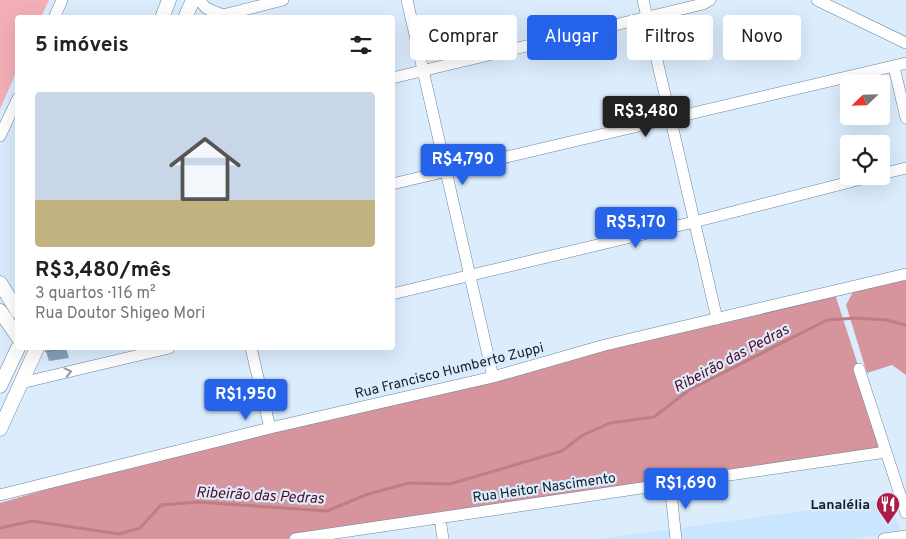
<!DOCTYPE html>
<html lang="pt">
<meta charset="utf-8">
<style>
:root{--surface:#fff;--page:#f2f2f2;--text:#222;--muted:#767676;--accent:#2563eb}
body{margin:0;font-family:Overpass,sans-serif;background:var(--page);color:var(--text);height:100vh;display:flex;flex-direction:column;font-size:19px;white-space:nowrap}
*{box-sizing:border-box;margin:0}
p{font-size:16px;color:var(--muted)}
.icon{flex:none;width:28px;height:28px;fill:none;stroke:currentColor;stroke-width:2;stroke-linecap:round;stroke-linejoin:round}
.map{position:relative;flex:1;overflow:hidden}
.side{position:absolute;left:15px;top:15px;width:380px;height:335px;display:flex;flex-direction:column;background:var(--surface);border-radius:5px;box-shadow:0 5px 20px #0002}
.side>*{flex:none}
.hud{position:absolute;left:410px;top:15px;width:420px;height:45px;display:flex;gap:10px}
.needle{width:32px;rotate:247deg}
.buttons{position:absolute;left:840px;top:75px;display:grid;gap:10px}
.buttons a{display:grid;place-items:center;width:50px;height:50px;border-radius:5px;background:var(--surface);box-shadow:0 5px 20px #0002;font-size:25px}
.price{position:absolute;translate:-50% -42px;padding:0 11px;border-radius:5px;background:var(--accent);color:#fff;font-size:16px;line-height:32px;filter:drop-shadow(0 1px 2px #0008)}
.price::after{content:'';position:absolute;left:50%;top:30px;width:15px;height:11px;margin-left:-8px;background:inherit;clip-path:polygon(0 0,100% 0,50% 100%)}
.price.active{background:#222;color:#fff}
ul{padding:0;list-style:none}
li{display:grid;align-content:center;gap:10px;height:265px;padding:0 20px}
li span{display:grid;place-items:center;height:155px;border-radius:5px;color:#555}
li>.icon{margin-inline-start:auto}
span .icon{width:90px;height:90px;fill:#fffc;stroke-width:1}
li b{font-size:21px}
h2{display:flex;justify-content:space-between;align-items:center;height:60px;padding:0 20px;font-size:21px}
.tag{padding:0 18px;border-radius:5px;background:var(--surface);box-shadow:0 5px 20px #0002;font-size:18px;line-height:45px}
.tag.active{background:var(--accent);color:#fff}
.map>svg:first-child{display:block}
.built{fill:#cae6ff}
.green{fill:#f3afb7}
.forest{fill:#d6949c}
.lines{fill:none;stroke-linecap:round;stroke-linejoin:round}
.stream{stroke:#be7e86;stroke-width:3}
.minor-casing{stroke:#6a849c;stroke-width:12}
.major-casing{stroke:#6a849c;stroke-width:15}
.minor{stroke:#fff;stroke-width:11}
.major{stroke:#fff;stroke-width:14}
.wall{fill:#89a1b7}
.building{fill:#9fbbd5;stroke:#6f8395}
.oneway{stroke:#959a9e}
.labels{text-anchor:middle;stroke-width:4.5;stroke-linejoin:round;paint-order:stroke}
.street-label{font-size:14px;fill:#131e27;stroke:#dbecfc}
.poi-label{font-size:14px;font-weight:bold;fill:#131e27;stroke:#dbecfc;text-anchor:end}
.water-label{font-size:15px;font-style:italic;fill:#57071e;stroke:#dbecfc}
</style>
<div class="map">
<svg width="906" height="539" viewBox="0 0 906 539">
<rect width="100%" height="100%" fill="#dbecfc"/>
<path class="built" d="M889,499L901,532L853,539H599Z"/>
<path class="green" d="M0,0H49L41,17L18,18L17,70L0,109Z"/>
<path class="forest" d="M906,280V375L892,365L867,373L846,305L853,292Z
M834,291L886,452L295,539H0V503L137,463Z"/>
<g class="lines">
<path class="stream" d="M0,528L32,521L119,534L140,528L161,505L198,502L327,511L368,494L409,483L450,484L562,451L583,435L610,423L654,417L689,390L827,320L857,318L886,320L906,325"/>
<g class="minor-casing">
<path id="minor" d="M199,0L206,8L223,15
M407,0L493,377
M643,0L717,319
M817,0L906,43
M54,18L62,0
M211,18L283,0
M894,67L906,118
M392,78L703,4L710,0
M0,136L18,98
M881,174L906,168
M392,184L906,63
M392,294L694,222L873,176
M251,348L270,428
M859,369L906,513
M21,383L169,348
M670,484L676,539
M0,495L270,428L493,377L605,345L906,274
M440,518L443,539
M295,539L886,452
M884,539L906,536"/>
</g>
<g class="major-casing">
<path id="major" d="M162,18L169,0
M185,18L193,0
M0,283L18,312
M0,311L18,337
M0,386L18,348
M0,429L37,348"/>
</g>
<use href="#minor" class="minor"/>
<use href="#major" class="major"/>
</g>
<path class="wall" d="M45,348H66L69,358L49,361Z"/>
<path class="building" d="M45,348H66L46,352Z"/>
<defs><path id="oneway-chevron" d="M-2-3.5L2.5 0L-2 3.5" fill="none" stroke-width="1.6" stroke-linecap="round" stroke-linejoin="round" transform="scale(1.25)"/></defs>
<use class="oneway" href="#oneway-chevron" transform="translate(68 372) rotate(-13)"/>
<defs>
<g id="restaurant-pin" transform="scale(1.25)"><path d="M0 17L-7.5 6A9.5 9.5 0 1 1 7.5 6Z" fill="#af1c46" stroke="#dbecfc"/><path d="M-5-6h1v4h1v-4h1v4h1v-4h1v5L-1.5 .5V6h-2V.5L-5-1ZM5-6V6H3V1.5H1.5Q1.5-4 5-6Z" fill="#fff"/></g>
</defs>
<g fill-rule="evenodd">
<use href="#restaurant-pin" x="888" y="504"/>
</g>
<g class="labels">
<g class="street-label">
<text transform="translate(449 370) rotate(-14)" y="5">Rua Francisco Humberto Zuppi</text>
<text transform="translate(544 487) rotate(-8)" y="5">Rua Heitor Nascimento</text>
</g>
<g class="poi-label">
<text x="870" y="509">Lanalélia</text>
</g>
<g class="water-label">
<text transform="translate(731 358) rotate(-28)" y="5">Ribeirão das Pedras</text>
<text transform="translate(260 495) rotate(3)" y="5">Ribeirão das Pedras</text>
</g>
</g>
</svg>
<div class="buttons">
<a><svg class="needle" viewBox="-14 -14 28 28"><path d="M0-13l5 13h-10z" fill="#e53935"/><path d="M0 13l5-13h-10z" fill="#767676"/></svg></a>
<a><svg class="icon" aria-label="locate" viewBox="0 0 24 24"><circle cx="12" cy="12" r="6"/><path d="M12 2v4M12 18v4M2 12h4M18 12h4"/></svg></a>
</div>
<b class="price active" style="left:646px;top:138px">R$3,480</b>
<b class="price" style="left:463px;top:186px">R$4,790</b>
<b class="price" style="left:636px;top:249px">R$5,170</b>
<b class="price" style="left:246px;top:421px">R$1,950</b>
<b class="price" style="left:686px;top:510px">R$1,690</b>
<div class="hud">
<a class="tag">Comprar</a>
<a class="tag active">Alugar</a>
<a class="tag">Filtros</a>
<a class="tag">Novo</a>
</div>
<section class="side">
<h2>5 imóveis<svg class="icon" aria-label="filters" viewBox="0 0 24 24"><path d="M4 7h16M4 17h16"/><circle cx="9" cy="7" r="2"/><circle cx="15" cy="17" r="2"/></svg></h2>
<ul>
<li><span style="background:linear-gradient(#c9d6e8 70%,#c2b280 0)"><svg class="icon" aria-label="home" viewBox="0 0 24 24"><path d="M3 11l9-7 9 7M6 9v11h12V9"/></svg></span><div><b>R$3,480/mês</b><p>3 quartos · 116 m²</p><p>Rua Doutor Shigeo Mori</p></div></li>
</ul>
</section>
</div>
